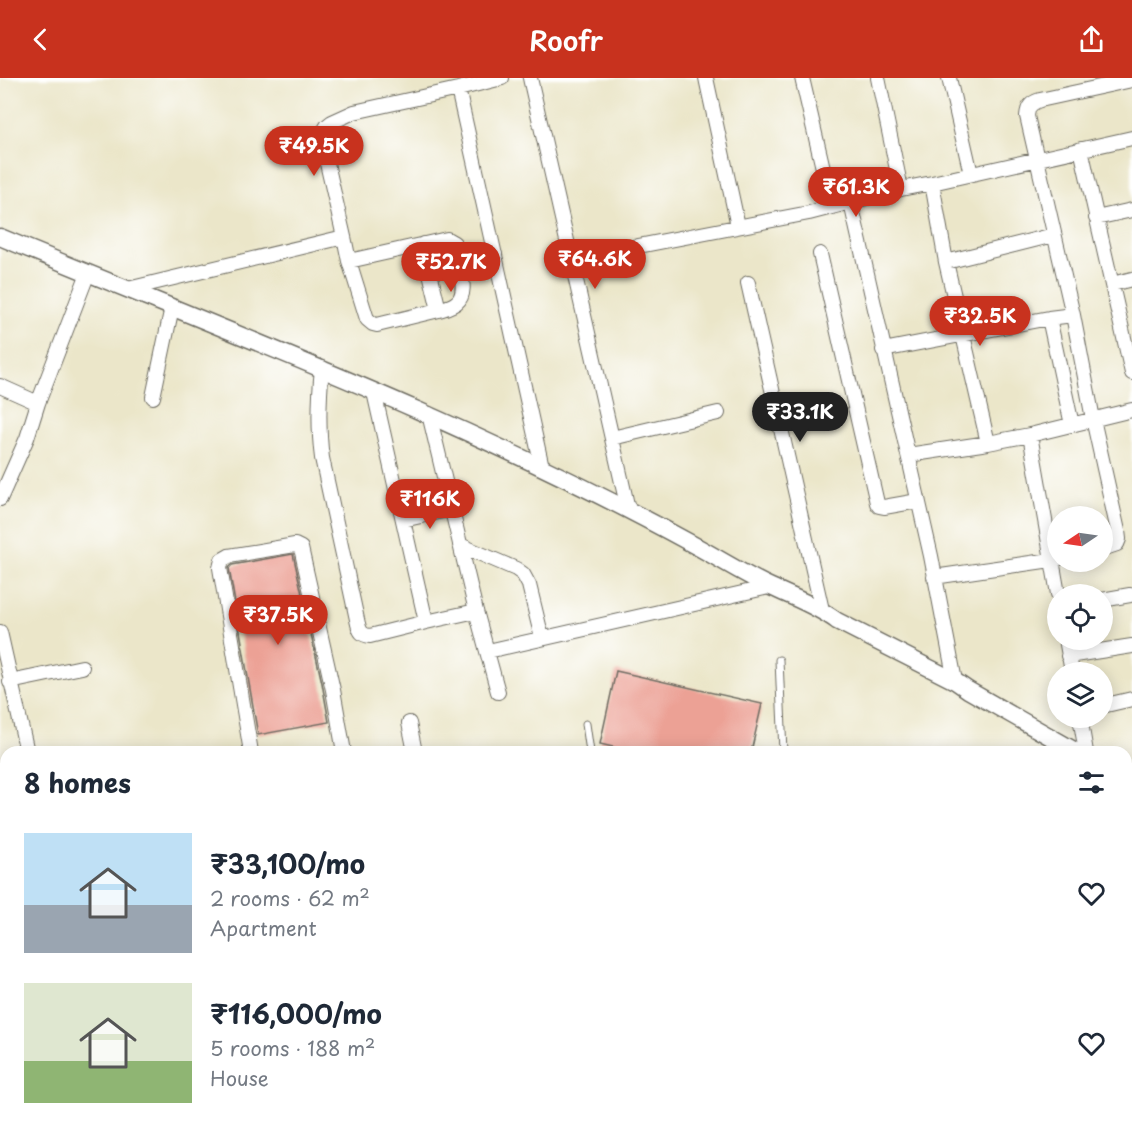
<!DOCTYPE html>
<meta charset="utf-8">
<style>
:root{--surface:#fff;--page:#f2f2f3;--text:#1f2937;--muted:#747a83;--accent:#c8321e}
body{margin:0;font-family:"Playpen Sans",sans-serif;background:var(--page);color:var(--text);height:100vh;display:flex;flex-direction:column;font-size:22px;white-space:nowrap}
*{box-sizing:border-box;margin:0}
p{font-size:20px;color:var(--muted)}
.icon{flex:none;width:33px;height:33px;fill:none;stroke:currentColor;stroke-width:2;stroke-linecap:round;stroke-linejoin:round}
.map{position:relative;flex:1;overflow:hidden}
.drawer{position:absolute;left:0px;top:668px;width:1132px;height:386px;display:flex;flex-direction:column;background:var(--surface);border-radius:18px 18px 0 0;box-shadow:0 3px 15px #0003}
.drawer>*{flex:none}
.needle{width:39px;rotate:257deg}
.tools{position:absolute;left:1047px;top:428px;display:grid;gap:12px}
.tools a{display:grid;place-items:center;width:66px;height:66px;border-radius:50%;background:var(--surface);box-shadow:0 3px 15px #0003;font-size:30px}
.price{position:absolute;translate:-50% -51px;padding:0 14px;border-radius:21px;background:var(--accent);color:#fff;font-size:20px;line-height:39px;filter:drop-shadow(0 2px 3px #0008)}
.price::after{content:'';position:absolute;left:50%;top:36px;width:18px;height:14px;margin-left:-9px;background:inherit;clip-path:polygon(0 0,100% 0,50% 100%)}
.price.on{background:#222;color:#fff}
ul{padding:0;list-style:none}
li{display:flex;align-items:center;gap:18px;height:150px;padding:0 24px}
li span{display:grid;place-items:center;flex:none;width:168px;height:120px;border-radius:0px;color:#555}
li>.icon{margin-inline-start:auto}
span .icon{width:72px;height:72px;fill:#fffc;stroke-width:1}
li b{font-size:26px}
h2{display:flex;justify-content:space-between;align-items:center;height:72px;padding:0 24px;font-size:26px}
header{display:flex;justify-content:space-between;align-items:center;height:78px;padding:0 24px;background:var(--accent);color:#fff;font-size:27px;font-weight:600}
.map>svg:first-child{display:block}
.building{fill:#eca195}
.lines{fill:none;stroke-linecap:round;stroke-linejoin:round}
.service-casing{stroke:#6e6c62;stroke-width:9}
.minor-casing{stroke:#6e6c62;stroke-width:16}
.tertiary-casing{stroke:#6e6c62;stroke-width:19}
.trunk-casing{stroke:#6e6c62;stroke-width:23}
.service{stroke:#fff;stroke-width:7}
.minor{stroke:#fff;stroke-width:14}
.tertiary{stroke:#fff;stroke-width:16}
.trunk{stroke:#fff;stroke-width:21}
</style>
<header><svg class="icon" aria-label="back" viewBox="0 0 24 24"><path d="M15 5l-7 7 7 7"/></svg>Roofr<svg class="icon" aria-label="share" viewBox="0 0 24 24"><path d="M12 15V3M7 8l5-5 5 5M5 13v7h14v-7"/></svg></header>
<div class="map">
<svg width="1132" height="1052" viewBox="0 0 1132 1052">
<rect width="100%" height="100%" fill="#fff"/>
<filter id="ink" filterUnits="userSpaceOnUse"><feTurbulence type="fractalNoise" baseFrequency=".0167" numOctaves="2"/><feDisplacementMap in="SourceGraphic" scale="12" xChannelSelector="R" yChannelSelector="G"/><feConvolveMatrix kernelMatrix="1 2 1 2 8 2 1 2 1" color-interpolation-filters="sRGB"/></filter>
<filter id="wash" filterUnits="userSpaceOnUse"><feTurbulence type="fractalNoise" baseFrequency=".008" numOctaves="4" result="noise"/><feDisplacementMap in="SourceGraphic" scale="24" xChannelSelector="R" yChannelSelector="G"/><feGaussianBlur stdDeviation="1.35" result="paint"/><feColorMatrix in="noise" values="0 0 0 0 0 0 0 0 0 0 0 0 0 0 0 0 0 1.4 0 .05"/><feComposite in="paint" operator="in"/></filter>
<g filter="url(#wash)">
<rect width="100%" height="100%" fill="#ebe6c9"/>
<g id="blocks">
<path class="building" d="M293,476L322,605L329,644L258,657L229,490L232,487Z
M616,593L762,626L751,674H634L600,666Z"/>
</g>
</g>
<g filter="url(#ink)">
<use href="#blocks" fill-opacity="0" stroke="#6e6c62" stroke-width="1.5"/>
<g class="lines">
<g class="service-casing">
<path id="service" d="M779,582L783,674
M586,646L590,674"/>
</g>
<g class="minor-casing">
<path id="minor" d="M530,0L628,431
M706,0L738,148
M802,0L832,129
M878,0L901,111
M949,0L971,96
M458,11L542,389
M1081,71L1132,295
M932,105L946,184L988,365
M851,125L931,478L955,603
M1096,140L1132,132
M344,159L349,183L367,241L373,246L377,247L439,232L423,166
M820,176L877,425L879,428L884,429L918,423
M571,181L809,135L901,111L932,105L1132,60
M349,183L447,161L454,165L460,186
M946,184L1054,157
M748,205L822,532
M1112,206L1132,201
M128,211L344,159L323,68V55L327,48L332,44L354,34L458,11L502,0
M439,232C445,230 453,228 457,224C467,216 461,197 460,186L495,176
M1049,240L1072,347
M883,272L1049,240L1073,237
M322,290C319,320 318,350 322,380L358,546C360,554 362,557 370,558L426,544
M0,308L38,325
M374,314L426,544L476,533
M153,319L172,229
M429,336L476,533L498,614
M1030,357L1058,516
M612,360L718,335
M908,377L988,365L1030,357L1132,332
M0,421L27,360L38,325L88,195
M403,442L452,431
M460,467L516,491L523,496L529,507L542,560
M1102,471L1117,466L1119,461L1118,453L1093,341L1073,237L1027,38C1028,28 1031,25 1040,22L1132,2
M934,499L1058,481
M1102,522L1130,517
M0,554L27,674
M1066,561L1072,594
M488,573L769,509
M1068,578L1132,568
M10,604L82,589
M1102,628L1132,621
M1080,639L1086,674
M409,645L415,674
M251,674L220,490L222,482L229,478L295,467L301,470L333,612L344,674
M0,717L6,718
M1126,779L1132,765
M0,896L6,894
M0,988L6,987
M1126,1013L1132,990
M272,1047L273,1052
M613,1047L614,1052
M684,1047L685,1052
M776,1047L777,1052
M833,1048L852,1052
M201,1052L221,1047
M962,1052L963,1047
M1117,1052L1119,1047"/>
</g>
<g class="tertiary-casing">
<path id="tertiary" d="M0,159C234,256 472,345 694,467C720,481 745,497 771,509C794,520 817,528 837,543L955,603L968,612L1077,674
M1126,702L1132,705"/>
</g>
<g class="trunk-casing">
<path id="trunk" d="M0,729H6
M0,744H6
M1126,955L1132,957
M1126,971L1132,972"/>
</g>
<use href="#service" class="service"/>
<use href="#minor" class="minor"/>
<use href="#tertiary" class="tertiary"/>
<use href="#trunk" class="trunk"/>
</g>
</g>
</svg>
<div class="tools">
<a><svg class="needle" viewBox="-14 -14 28 28"><path d="M0-13l5 13h-10z" fill="#e53935"/><path d="M0 13l5-13h-10z" fill="#747a83"/></svg></a>
<a><svg class="icon" aria-label="locate" viewBox="0 0 24 24"><circle cx="12" cy="12" r="6"/><path d="M12 2v4M12 18v4M2 12h4M18 12h4"/></svg></a>
<a><svg class="icon" aria-label="layers" viewBox="0 0 24 24"><path d="M12 4l9 5-9 5-9-5zM3 14l9 5 9-5"/></svg></a>
</div>
<b class="price" style="left:314px;top:99px">₹49.5K</b>
<b class="price" style="left:856px;top:140px">₹61.3K</b>
<b class="price" style="left:595px;top:212px">₹64.6K</b>
<b class="price" style="left:451px;top:215px">₹52.7K</b>
<b class="price" style="left:980px;top:269px">₹32.5K</b>
<b class="price on" style="left:800px;top:365px">₹33.1K</b>
<b class="price" style="left:430px;top:452px">₹116K</b>
<b class="price" style="left:278px;top:568px">₹37.5K</b>
<section class="drawer">
<h2>8 homes<svg class="icon" aria-label="filters" viewBox="0 0 24 24"><path d="M4 7h16M4 17h16"/><circle cx="9" cy="7" r="2"/><circle cx="15" cy="17" r="2"/></svg></h2>
<ul>
<li><span style="background:linear-gradient(#bfe0f5 60%,#9aa5b1 0)"><svg class="icon" aria-label="home" viewBox="0 0 24 24"><path d="M3 11l9-7 9 7M6 9v11h12V9"/></svg></span><div><b>₹33,100/mo</b><p>2 rooms · 62 m²</p><p>Apartment</p></div><svg class="icon" aria-label="heart" viewBox="0 0 24 24"><path d="M12 20l-8-8c-3-5 5-10 8-4 3-6 11-1 8 4z"/></svg></li>
<li><span style="background:linear-gradient(#dfe7d0 65%,#8fb573 0)"><svg class="icon" aria-label="home" viewBox="0 0 24 24"><path d="M3 11l9-7 9 7M6 9v11h12V9"/></svg></span><div><b>₹116,000/mo</b><p>5 rooms · 188 m²</p><p>House</p></div><svg class="icon" aria-label="heart" viewBox="0 0 24 24"><path d="M12 20l-8-8c-3-5 5-10 8-4 3-6 11-1 8 4z"/></svg></li>
</ul>
</section>
</div>
